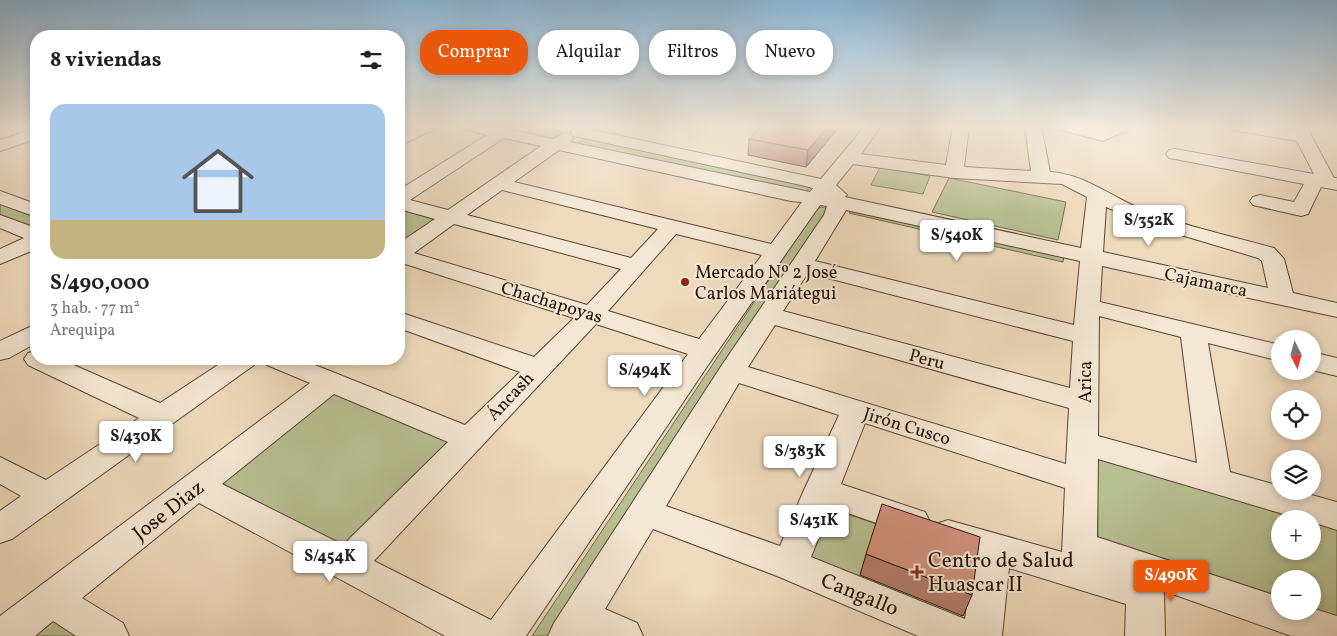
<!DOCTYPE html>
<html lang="es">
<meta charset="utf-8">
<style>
:root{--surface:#fff;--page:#f2f2f2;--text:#202124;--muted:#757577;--line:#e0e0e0;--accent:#ea580c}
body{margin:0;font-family:Vollkorn,serif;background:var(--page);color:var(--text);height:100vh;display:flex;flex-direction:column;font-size:19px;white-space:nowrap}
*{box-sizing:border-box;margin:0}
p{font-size:16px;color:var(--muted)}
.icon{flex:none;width:28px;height:28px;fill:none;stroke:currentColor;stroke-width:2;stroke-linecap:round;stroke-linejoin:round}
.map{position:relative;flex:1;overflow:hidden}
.drawer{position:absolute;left:30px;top:30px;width:375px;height:335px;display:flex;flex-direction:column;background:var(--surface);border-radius:20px;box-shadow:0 2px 8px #0003}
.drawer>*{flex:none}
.guide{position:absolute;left:420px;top:30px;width:475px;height:45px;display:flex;gap:10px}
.needle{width:32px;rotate:174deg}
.fabs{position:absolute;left:1271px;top:330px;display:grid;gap:10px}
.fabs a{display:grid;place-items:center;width:50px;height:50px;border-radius:50%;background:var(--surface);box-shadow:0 2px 8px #0003;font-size:25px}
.price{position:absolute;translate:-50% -42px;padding:0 11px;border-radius:5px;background:#fff;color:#222;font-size:16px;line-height:32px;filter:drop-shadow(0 1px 2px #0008)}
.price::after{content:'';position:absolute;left:50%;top:30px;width:15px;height:11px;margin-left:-8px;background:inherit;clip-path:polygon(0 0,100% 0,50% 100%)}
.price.selected{background:var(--accent);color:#fff}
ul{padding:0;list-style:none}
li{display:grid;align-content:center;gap:10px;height:265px;padding:0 20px}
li+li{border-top:1px solid var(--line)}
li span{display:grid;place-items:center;height:155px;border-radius:15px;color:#555}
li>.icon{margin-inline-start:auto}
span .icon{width:90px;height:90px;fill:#fffc;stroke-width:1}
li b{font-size:21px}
h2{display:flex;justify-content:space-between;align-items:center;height:60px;padding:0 20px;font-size:21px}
.tag{padding:0 18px;border-radius:20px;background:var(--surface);box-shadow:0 2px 8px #0003;font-size:18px;line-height:45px}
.tag.selected{background:var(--accent);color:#fff}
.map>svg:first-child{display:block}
.green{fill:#b7c092;stroke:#6e694c}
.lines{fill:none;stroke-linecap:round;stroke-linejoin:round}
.minor-casing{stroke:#584434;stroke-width:2}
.minor{fill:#f4e7d3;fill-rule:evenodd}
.wall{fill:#b47c6b;stroke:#261206}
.shaded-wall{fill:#926557;stroke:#261206}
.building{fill:#d1907c;stroke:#261206}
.poi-dot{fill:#8f2418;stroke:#f4e7d3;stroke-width:2}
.labels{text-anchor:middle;stroke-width:4;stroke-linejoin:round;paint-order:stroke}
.poi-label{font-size:18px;fill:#261206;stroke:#f4e7d3;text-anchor:start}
.street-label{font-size:18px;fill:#261206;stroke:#f4e7d3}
.near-street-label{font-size:21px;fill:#261206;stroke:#f4e7d3}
.near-poi-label{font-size:21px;fill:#261206;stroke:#f4e7d3;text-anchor:start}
</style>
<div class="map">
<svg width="1337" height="636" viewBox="0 0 1337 636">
<rect width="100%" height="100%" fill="#eedabc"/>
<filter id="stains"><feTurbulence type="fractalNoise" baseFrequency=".004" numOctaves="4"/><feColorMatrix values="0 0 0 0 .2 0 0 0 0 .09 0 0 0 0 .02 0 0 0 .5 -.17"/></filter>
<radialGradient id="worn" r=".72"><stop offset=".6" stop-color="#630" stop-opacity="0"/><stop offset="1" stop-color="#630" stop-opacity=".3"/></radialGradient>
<path class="green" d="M480,126C499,126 551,121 564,134L558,139L547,140Z
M588,138L808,184L811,188L803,192L578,145L579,142Z
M880,167L930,176L923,194L871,185Z
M949,178L1066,202L1058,240L932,212Z
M0,201L36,215V231L0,216Z
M399,206L445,218L399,249Z
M822,207L829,209L553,636H532L816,209Z
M853,208L1064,255L1063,262L849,213Z
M332,386L462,441L349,556L208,485Z
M1097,458L1302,519H1280V551H1312L1313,522L1337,529V621L1312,611V579H1280V602L1098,541Z
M830,508L876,524L857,585L808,565Z
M52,609L96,636H18Z"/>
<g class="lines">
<g class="minor-casing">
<path id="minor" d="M415,126H436L434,129L399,146V134Z
M462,126H493L553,139L565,133L571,134L573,138L570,142L810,192L813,188L801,185L579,137L573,136L571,132L573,128L579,127L821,179L865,126H881L861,154L946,165L953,126H969L964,167L1031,171L1025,126H1041L1050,172C1084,174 1110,196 1141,209C1184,226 1230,236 1274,248L1284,259L1293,293L1337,303V317L1102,266L1100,302L1280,345V361L1208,343L1230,472L1280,486V491H1297L1337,502V530L1312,522V519H1300L1098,459L1097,537L1280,597V611H1312V608L1337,616V636H1291L1164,591L1165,636H1125L1126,604L1009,568L1002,636H918L777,576L653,529L605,609L637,623L643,636H548L554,623L722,365L824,215L827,206L820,205L706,368L526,636H445L199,503L82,598L123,623L129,636H76L53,621L35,636H0V616L310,383L267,365L263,359H300L465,425L520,372L399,328V312L534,357L574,318L399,262V243L435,219L399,209V190L487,135L464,129ZM504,138L541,146L448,210L410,200ZM559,150L791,201L802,202L771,244L514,182ZM853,164L954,178L1062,184L1087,197L1081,248L845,197L847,195L836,185ZM502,190L658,229L631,258L467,215ZM1106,207L1151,226L1258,258L1262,261L1268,288L1103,252ZM846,210L1080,261L1074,325L815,261ZM454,224L621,269L587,305L414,253ZM676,234L762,255L699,339L608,311ZM808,273L1073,341L1070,388L783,311ZM1099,316L1181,337L1197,463L1098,436ZM596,324L688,354L491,620L374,561ZM775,325L1069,408L1066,464L748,367ZM739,383L839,415L804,490L780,546L666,506ZM334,394L448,442L343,545L222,484ZM865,423L1065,488L1062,552L948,520L936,524L931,534L936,544L974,557L965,619L811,557L831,507L913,536L925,532L930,522L925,512L841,484Z
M1055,126H1083L1101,130L1111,126H1132L1130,129L1103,141L1057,129Z
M1230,126H1267L1292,130L1290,126H1306L1334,178H1337V190L1321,187L1308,214L1301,216L1253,205L1250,201L1253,197L1260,195L1294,202L1304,184L1175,159L1169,158L1166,154L1169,150L1175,149L1314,174L1297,141L1238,131L1232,129Z
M36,128V139L0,151V140Z
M0,191L36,204V217L0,204Z
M0,215L36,228V249L0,264V249L24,238L0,228Z
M36,324V343L9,358L0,360V341Z
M36,351V359H60L160,403L227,359H258L254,365L12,539L0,543V511L21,496L0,484V457L46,480L139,418L28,365L24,359L28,353Z
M1312,352L1337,358V376L1312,370Z"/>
</g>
<use href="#minor" class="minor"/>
</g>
<path class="wall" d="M840,126L806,167L748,155L749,139L801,127Z
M866,554L972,595L963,616L860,575Z"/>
<path class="shaded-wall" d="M829,126H840L806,167L808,150Z"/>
<path class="building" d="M761,126H793L801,127L803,126H829L808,150L749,139Z
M882,504L980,537L972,595L866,554Z"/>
<linearGradient id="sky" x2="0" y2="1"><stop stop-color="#8bb6d6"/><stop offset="0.59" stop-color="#f7eee1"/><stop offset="1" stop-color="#f7eee1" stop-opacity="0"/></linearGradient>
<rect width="1337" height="215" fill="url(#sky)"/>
<g class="poi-dot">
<circle cx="685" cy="282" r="5"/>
<path d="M914.5 564.5h5v5h5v5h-5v5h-5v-5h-5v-5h5z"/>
</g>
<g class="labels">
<g class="poi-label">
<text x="695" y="278">Mercado Nº 2 José<tspan x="695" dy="21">Carlos Mariátegui</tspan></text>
</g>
<g class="street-label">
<text transform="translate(1206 282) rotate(12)" y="6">Cajamarca</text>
<text transform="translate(552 302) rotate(17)" y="6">Chachapoyas</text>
<text transform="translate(927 359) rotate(15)" y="6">Peru</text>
<text transform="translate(1085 382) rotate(-90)" y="6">Arica</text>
<text transform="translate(510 396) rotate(-47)" y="6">Áncash</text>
<text transform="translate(907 426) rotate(17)" y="6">Jirón Cusco</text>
</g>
<g class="near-street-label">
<text transform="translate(168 510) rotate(-38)" y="7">Jose Diaz</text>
<text transform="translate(860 594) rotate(22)" y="7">Cangallo</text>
</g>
<g class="near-poi-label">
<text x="928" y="567">Centro de Salud<tspan x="928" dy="24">Huascar II</tspan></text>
</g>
</g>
<rect width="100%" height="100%" filter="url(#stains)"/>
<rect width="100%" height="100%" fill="url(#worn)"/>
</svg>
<div class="fabs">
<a><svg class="needle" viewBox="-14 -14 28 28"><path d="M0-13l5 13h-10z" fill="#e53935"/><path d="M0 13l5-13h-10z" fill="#757577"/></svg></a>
<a><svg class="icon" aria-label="locate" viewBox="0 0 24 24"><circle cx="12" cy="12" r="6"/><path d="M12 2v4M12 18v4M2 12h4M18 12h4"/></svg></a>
<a><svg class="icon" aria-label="layers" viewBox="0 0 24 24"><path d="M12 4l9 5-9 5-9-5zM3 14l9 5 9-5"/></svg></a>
<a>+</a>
<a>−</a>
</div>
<b class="price" style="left:1149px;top:247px">S/352K</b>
<b class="price" style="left:957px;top:262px">S/540K</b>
<b class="price" style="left:645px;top:397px">S/494K</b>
<b class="price" style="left:136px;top:463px">S/430K</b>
<b class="price" style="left:800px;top:478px">S/383K</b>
<b class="price" style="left:814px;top:547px">S/431K</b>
<b class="price" style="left:330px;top:583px">S/454K</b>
<b class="price selected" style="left:1171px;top:602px">S/490K</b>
<div class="guide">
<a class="tag selected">Comprar</a>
<a class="tag">Alquilar</a>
<a class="tag">Filtros</a>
<a class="tag">Nuevo</a>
</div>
<section class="drawer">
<h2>8 viviendas<svg class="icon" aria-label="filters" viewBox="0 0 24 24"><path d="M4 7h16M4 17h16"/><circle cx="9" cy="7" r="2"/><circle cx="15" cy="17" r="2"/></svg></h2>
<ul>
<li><span style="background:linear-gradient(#a9c7e8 75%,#c2b280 0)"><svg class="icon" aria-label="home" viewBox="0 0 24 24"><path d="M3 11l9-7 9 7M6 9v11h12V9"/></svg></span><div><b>S/490,000</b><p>3 hab. · 77 m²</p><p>Arequipa</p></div></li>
</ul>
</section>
</div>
